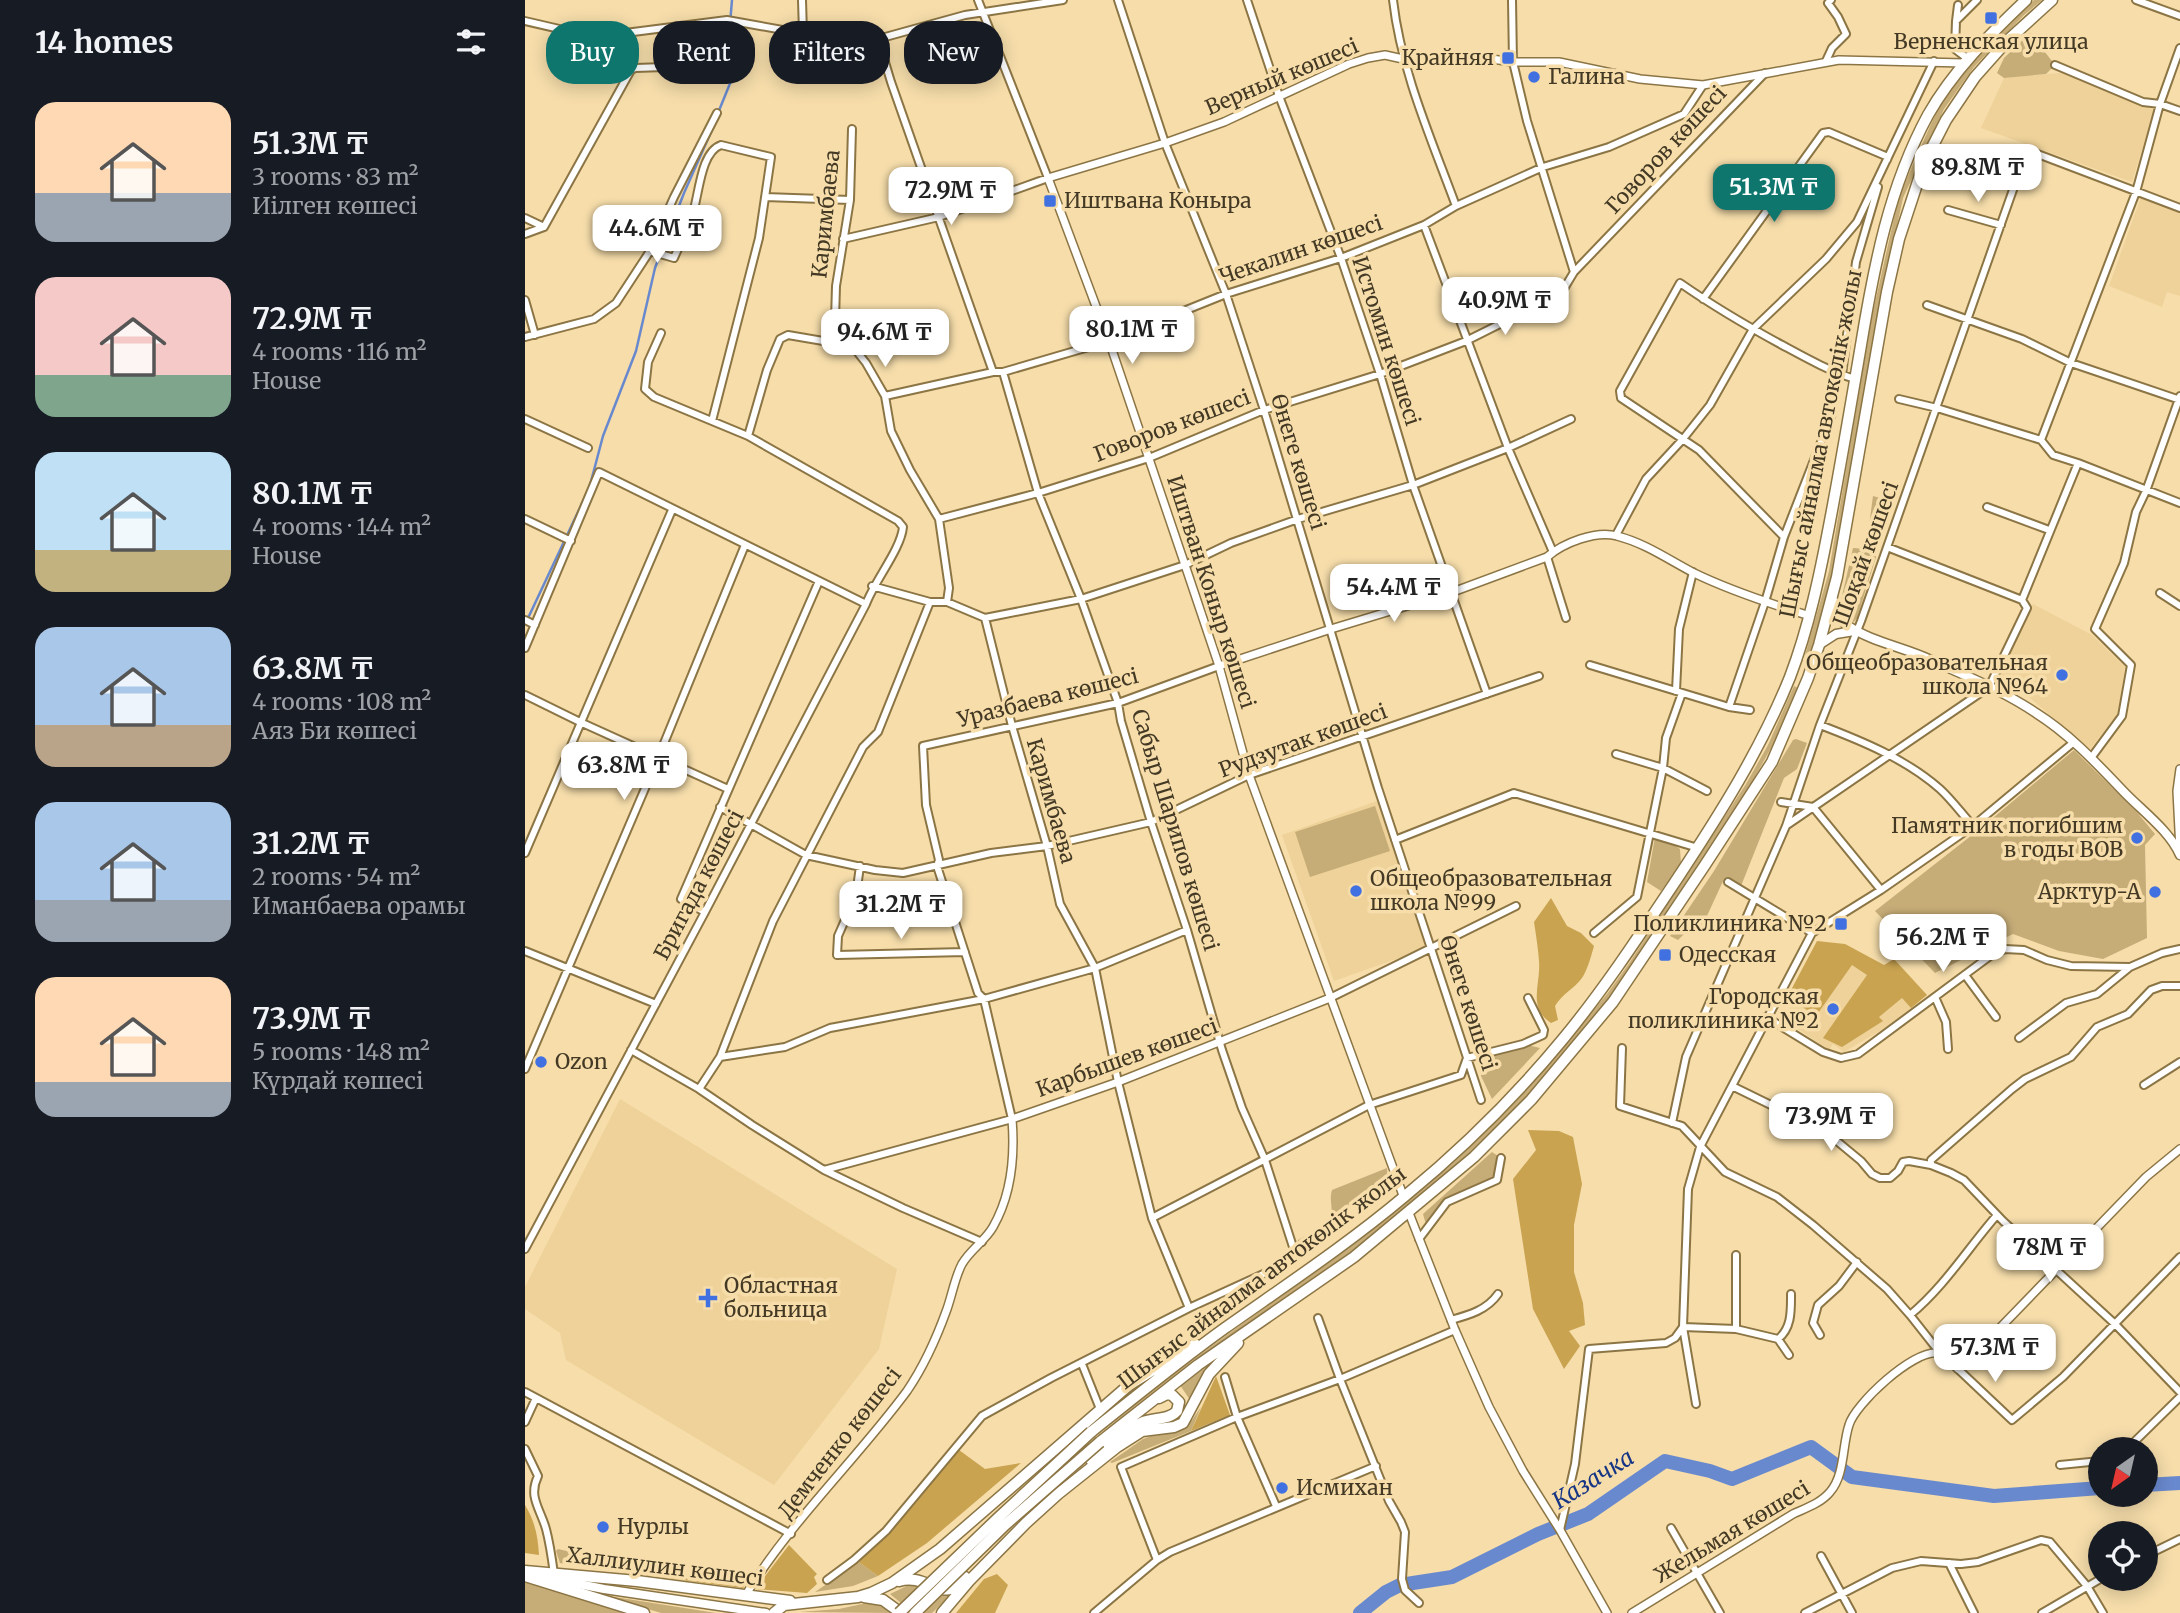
<!DOCTYPE html>
<meta charset="utf-8">
<style>
:root{--surface:#171b24;--page:#242831;--text:#f1f3f6;--muted:#9ea1a6;--accent:#0f766e}
body{margin:0;font-family:Merriweather,serif;background:var(--page);color:var(--text);height:100vh;display:flex;flex-direction:column;font-size:26px;white-space:nowrap}
*{box-sizing:border-box;margin:0}
p{font-size:23px;color:var(--muted)}
.icon{flex:none;width:38px;height:38px;fill:none;stroke:currentColor;stroke-width:2;stroke-linecap:round;stroke-linejoin:round}
.map{position:relative;flex:1;overflow:hidden}
.side{display:flex;flex-direction:column;background:var(--surface);width:525px}
.side>*{flex:none}
.hud{position:absolute;left:21px;top:21px;width:665px;height:63px;display:flex;gap:14px}
.needle{width:46px;rotate:214deg}
.fabs{position:absolute;left:1563px;top:1437px;display:grid;gap:14px}
.fabs a{display:grid;place-items:center;width:70px;height:70px;border-radius:50%;background:var(--surface);box-shadow:0 4px 18px #0003;font-size:35px}
.price{position:absolute;translate:-50% -60px;padding:0 16px;border-radius:14px;background:#fff;color:#222;font-size:23px;line-height:46px;filter:drop-shadow(0 2px 4px #0008)}
.price::after{content:'';position:absolute;left:50%;top:42px;width:21px;height:16px;margin-left:-10px;background:inherit;clip-path:polygon(0 0,100% 0,50% 100%)}
.price.on{background:var(--accent);color:#fff}
ul{padding:0;list-style:none}
li{display:flex;align-items:center;gap:21px;height:175px;padding:0 35px}
li span{display:grid;place-items:center;flex:none;width:196px;height:140px;border-radius:21px;color:#555}
li>.icon{margin-inline-start:auto}
span .icon{width:84px;height:84px;fill:#fffc;stroke-width:1}
li b{font-size:30px}
h2{display:flex;justify-content:space-between;align-items:center;height:84px;padding:0 35px;font-size:30px}
.tag{padding:0 24px;border-radius:28px;background:var(--surface);box-shadow:0 4px 18px #0003;font-size:24px;line-height:63px}
.tag.on{background:var(--accent);color:#fff}
main{display:flex;flex:1;min-height:0}
.map>svg:first-child{display:block}
.built{fill:#eed299}
.green{fill:#c6ac77}
.forest{fill:#c9a350}
.lines{fill:none;stroke-linecap:round;stroke-linejoin:round}
.stream{stroke:#6989ce;stroke-width:2.5}
.river{stroke:#6989ce;stroke-width:14}
.minor-casing{stroke:#8c7545;stroke-width:10}
.tertiary-casing{stroke:#8c7545;stroke-width:10}
.secondary-casing{stroke:#8c7545;stroke-width:11}
.primary-casing{stroke:#8c7545;stroke-width:13}
.minor{stroke:#fff;stroke-width:6}
.tertiary{stroke:#fff;stroke-width:7}
.secondary{stroke:#fff;stroke-width:8}
.primary{stroke:#fff;stroke-width:10}
.primary-bridge-casing{stroke:#8c7545;stroke-width:13;stroke-linecap:butt}
.primary-bridge{stroke:#fff;stroke-width:10}
.poi-dot{fill:#4170e1;stroke:#f6ddaa;stroke-width:2.5}
.labels{text-anchor:middle;stroke-width:7;stroke-linejoin:round;paint-order:stroke}
.poi-label{font-size:21px;fill:#433924;stroke:#f6ddaa;text-anchor:start}
.street-label{font-size:21px;fill:#433924;stroke:#f6ddaa}
.water-label{font-size:23px;font-style:italic;fill:#163585;stroke:#f6ddaa}
</style>
<main>
<section class="side">
<h2>14 homes<svg class="icon" aria-label="filters" viewBox="0 0 24 24"><path d="M4 7h16M4 17h16"/><circle cx="9" cy="7" r="2"/><circle cx="15" cy="17" r="2"/></svg></h2>
<ul>
<li><span style="background:linear-gradient(#ffd9b3 65%,#9aa5b1 0)"><svg class="icon" aria-label="home" viewBox="0 0 24 24"><path d="M3 11l9-7 9 7M6 9v11h12V9"/></svg></span><div><b>51.3M ₸</b><p>3 rooms · 83 m²</p><p>Иілген көшесі</p></div></li>
<li><span style="background:linear-gradient(#f6c9c9 70%,#7fa58c 0)"><svg class="icon" aria-label="home" viewBox="0 0 24 24"><path d="M3 11l9-7 9 7M6 9v11h12V9"/></svg></span><div><b>72.9M ₸</b><p>4 rooms · 116 m²</p><p>House</p></div></li>
<li><span style="background:linear-gradient(#bfe0f5 70%,#c2b280 0)"><svg class="icon" aria-label="home" viewBox="0 0 24 24"><path d="M3 11l9-7 9 7M6 9v11h12V9"/></svg></span><div><b>80.1M ₸</b><p>4 rooms · 144 m²</p><p>House</p></div></li>
<li><span style="background:linear-gradient(#a9c7e8 70%,#b9a48a 0)"><svg class="icon" aria-label="home" viewBox="0 0 24 24"><path d="M3 11l9-7 9 7M6 9v11h12V9"/></svg></span><div><b>63.8M ₸</b><p>4 rooms · 108 m²</p><p>Аяз Би көшесі</p></div></li>
<li><span style="background:linear-gradient(#a9c7e8 70%,#9aa5b1 0)"><svg class="icon" aria-label="home" viewBox="0 0 24 24"><path d="M3 11l9-7 9 7M6 9v11h12V9"/></svg></span><div><b>31.2M ₸</b><p>2 rooms · 54 m²</p><p>Иманбаева орамы</p></div></li>
<li><span style="background:linear-gradient(#ffd9b3 75%,#9aa5b1 0)"><svg class="icon" aria-label="home" viewBox="0 0 24 24"><path d="M3 11l9-7 9 7M6 9v11h12V9"/></svg></span><div><b>73.9M ₸</b><p>5 rooms · 148 m²</p><p>Күрдай көшесі</p></div></li>
</ul>
</section>
<div class="map">
<svg width="1655" height="1613" viewBox="0 0 1655 1613">
<rect width="100%" height="100%" fill="#f6ddaa"/>
<path class="built" d="M1536,73L1629,110L1607,182L1456,128L1479,78Z
M1616,197L1655,210V296L1642,292L1637,307L1584,286Z
M1508,604L1567,635L1600,667L1593,714L1565,749L1499,693L1472,682Z
M852,801L905,947L809,981L757,835Z
M1320,944L1383,978L1394,992L1386,1008L1363,1026L1319,1052L1308,1044L1304,1050L1257,1018L1310,950Z
M95,1099L372,1269L354,1349L249,1485L41,1360L35,1333L0,1309V1287Z"/>
<path class="green" d="M1509,0H1517L1499,15L1449,67L1419,109L1378,198L1352,318L1308,572L1284,660L1279,659L1304,571L1347,316L1374,196L1414,106L1444,63Z
M1505,33L1530,65L1521,74L1479,78L1472,73L1479,58Z
M1348,496L1369,502L1363,520L1349,540L1351,557L1332,618L1329,622C1320,620 1316,617 1314,609L1328,548L1341,549Z
M1269,686L1273,688L1246,748L1225,786L1174,865L1086,997L1001,1098L931,1167L825,1253L635,1389L456,1540L529,1473L633,1385L822,1248L928,1163L998,1094L1082,994L1105,962L1221,784L1243,745Z
M1271,739L1282,743L1272,769L1259,778L1216,886L1199,879L1175,931L1164,929L1153,940L1145,936L1189,871L1268,740Z
M1549,750L1610,810L1630,834L1620,845L1622,938L1578,959L1534,951L1488,934L1410,973L1350,911L1456,828Z
M850,806L865,851L785,877L770,832Z
M1130,837L1144,842L1155,849L1156,863L1136,891L1122,882Z
M998,1044L1015,1048L967,1099L956,1076L958,1054Z
M967,1152L976,1158L972,1180L922,1202L902,1228L898,1214Z
M862,1168L863,1192L839,1205L825,1206L806,1216C808,1206 804,1200 807,1190Z
M823,1210L826,1217L777,1256C772,1251 771,1247 773,1240Z
M690,1361L678,1375L665,1400L655,1385Z
M676,1407L666,1431L587,1463L585,1462L618,1439L626,1436L653,1432L667,1420Z
M33,1549L63,1556L60,1567L35,1563L31,1551Z
M334,1562L353,1576L328,1586L290,1592Z
M0,1582L9,1584L99,1613H0Z
M390,1582L429,1592L407,1613H388L365,1594Z
M77,1595L191,1613H136Z
M346,1602L354,1603L372,1613L274,1612L314,1609Z"/>
<path class="forest" d="M1026,898L1042,926L1056,933L1069,946C1066,956 1063,969 1057,978C1049,989 1038,993 1030,1006L1033,1020L1026,1023C1002,1007 1016,985 1014,961C1013,948 1011,935 1009,922Z
M1292,941L1320,944L1359,965L1369,959L1402,995L1386,1008L1377,998L1354,1017L1358,1021L1317,1047L1298,1038L1342,975L1327,965L1291,1016L1269,1001L1266,990Z
M1003,1130L1034,1131L1048,1137L1057,1184L1049,1225V1272L1058,1303L1060,1325L1044,1331L1055,1346L1039,1369L1008,1309L988,1179L1011,1150Z
M691,1376L705,1415L666,1431Z
M434,1450L460,1469L496,1463L402,1543L353,1576L334,1562L365,1532Z
M0,1505C10,1521 13,1537 14,1555L0,1553Z
M264,1545L292,1574L289,1577L292,1584L282,1593L230,1589Z
M63,1556L158,1574L223,1581L218,1588L60,1567Z
M472,1574L483,1585L470,1613H431L459,1579Z"/>
<g class="lines">
<path class="stream" d="M193,113L206,81L203,48L207,0
M64,489L78,436L111,351L130,268L159,193L186,132
M4,616L61,495"/>
<path class="river" d="M1620,1485L1655,1483
M835,1613L861,1592L875,1585L927,1577L1013,1534L1063,1514L1140,1461L1185,1471L1207,1479L1286,1447L1327,1477L1469,1496L1575,1488"/>
<g class="minor-casing">
<path id="minor" d="M277,0L278,33
M593,0L640,143L701,294L739,410L853,788L956,1100
M722,0L754,96L816,258L855,374L888,485L962,694
M868,0C876,71 906,138 931,206
M987,0L988,62L1002,121L1049,272
M1611,0L1655,16
M0,21L69,37L202,20L308,39L328,41L353,39L440,15L538,0
M1431,21L1433,5
M353,39L366,82L468,372
M1443,59L1430,49L1431,21L1452,0
M1301,61L1307,48L1321,34L1313,17L1303,3L1306,0
M1530,65L1618,102L1635,104L1655,111
M198,69L202,20
M327,129L325,200L311,286L310,320L314,329L341,363L360,396L366,431L385,470L414,519L424,588L422,602
M240,197L325,200
M1423,210L1476,225
M0,218L19,227
M899,225L983,448L1028,552
M0,234L19,227L106,70L110,68L199,65
M318,239L414,217L523,178L453,0
M125,251L149,258C155,244 162,231 167,216C174,197 175,152 196,145L246,157L234,238L187,421
M1178,299L1298,133L1304,132L1363,157L1362,160
M0,300L10,335
M1402,305L1497,339L1546,363L1655,400
M0,337L69,319L91,303L125,251L149,197L192,113
M1317,375L1331,262L1353,187
M360,396L468,372H478L584,341L701,294L816,258L899,225L931,206L1018,167L1084,147L1159,114L1178,85
M1374,399L1412,408L1516,440L1528,455L1553,463L1655,503
M0,419L63,448
M223,436L242,370L255,339L263,335L304,342L323,339
M1516,440L1611,192L1635,104L1655,48
M1462,507L1524,530
M0,519L46,541
M414,519L513,493L624,458L739,410L855,374L941,341L1025,299L1040,287L1049,272L1240,73
M1091,535L1121,479L1158,439L1185,405L1228,329L1301,259L1332,222L1409,61
M1259,537L1174,450L1096,398L1095,391L1155,283C1188,306 1222,326 1257,345C1281,358 1304,371 1330,379
M1022,557L1041,618
M347,586L405,602
M1635,593L1655,606
M1497,600L1553,463
M460,618L487,726L522,846L535,904L570,968L593,1082L627,1218L664,1308
M460,618L556,599L660,565L706,543L773,519L888,485L983,448L1046,419
M0,620L10,625
M0,648L74,472L341,604
M1065,665L1204,707L1225,710
M1151,691L1154,629L1168,572
M0,695L55,722L203,789
M1204,707L1240,602L1259,537L1307,414L1308,373
M1295,725C1337,741 1381,759 1415,789C1427,800 1437,814 1448,826
M1091,754L1138,768L1182,791
M1566,758L1597,716L1606,665L1570,629L1599,563L1611,512L1621,491L1655,396
M1256,802L1288,807L1356,890
M195,807L281,855L350,870L378,873L466,853L522,846L626,822L724,775L1014,676
M1262,825L1464,687L1502,608L1497,600L1362,547
M870,840L989,793L1173,848
M0,853L147,510
M335,866L331,895L313,936L312,955L440,952
M1203,882L1287,933
M180,912L156,899L294,581
M1069,933L1112,897L1138,768L1141,738L1157,693
M0,951L131,1004
M1440,975L1471,1017
M1410,997L1421,1022L1423,1049
M805,998L991,906
M1241,1017L1298,1052L1316,1058L1333,1054L1465,956L1480,949L1499,950L1522,960L1546,966L1605,967
M1494,1038L1541,1003L1572,994L1605,967L1637,953L1655,949
M1097,1048L1095,1106L1157,1126L1200,1172L1252,1197L1288,1225L1362,1289L1385,1315L1415,1353
M106,1050L174,1089L227,1125L299,1170L378,1208L457,1242
M195,1057L260,1047L305,1028L459,999L570,968L662,930
M0,1069L133,758L220,545
M1619,1085L1655,1062
M1207,1086L1252,1108L1281,1126L1307,1137L1336,1161L1347,1174L1355,1178H1365L1373,1171L1378,1162L1384,1161L1406,1165L1426,1173L1439,1180L1478,1221L1590,1324L1655,1392
M174,1089L195,1057L248,921L338,747L353,732L405,602H422L460,618
M1147,1123L1161,1057L1261,826L1295,725L1336,621L1502,150L1655,208
M1406,1165V1160L1487,1089L1500,1079L1546,1057L1572,1027L1603,1014L1626,990L1637,986H1655
M299,1170L487,1119L459,999L453,993L412,866L414,860L401,805L398,746L593,703L694,666
M627,1218L844,1105L936,1075L942,1058L998,1044L1018,1035L1019,1030L1003,998
M894,1239L922,1202L972,1180L976,1158
M0,1249L180,912L341,604C350,580 376,549 378,527L373,521L223,436L129,397L120,389L123,362L136,333
M1211,1255V1329
M1385,1315C1420,1286 1443,1248 1472,1215
M793,1318L815,1379L864,1501L876,1522L880,1532L877,1579L880,1590L894,1603
M926,1320C944,1315 962,1310 973,1294
M1295,1335L1288,1323L1293,1305L1314,1286L1332,1262
M1253,1339C1267,1328 1266,1310 1266,1294
M557,1364L575,1409
M1433,1369L1487,1420L1538,1377L1655,1257
M700,1377L712,1417L751,1506
M0,1392L266,1534
M1171,1404L1158,1327L1211,1329L1253,1339L1264,1355
M0,1422L11,1398
M0,1449L13,1476C3,1497 15,1508 21,1529C25,1544 27,1559 29,1574
M1602,1449L1655,1397
M1535,1465L1575,1461
M1146,1528L1195,1613
M1035,1530L1050,1464L1064,1349L1141,1343L1150,1338L1158,1327L1163,1189L1175,1147L1287,933L1356,890L1448,826L1549,742
M1296,1556L1327,1613
M1620,1556L1655,1539
M632,1560L596,1467L712,1417L815,1379L930,1330
M1424,1563L1449,1613
M302,1580L329,1560L361,1531L457,1416L526,1378L664,1308L769,1260V1250L740,1160L717,1108L697,1050L662,930L626,822L596,721L593,703L556,599L513,493L478,372
M569,1613L632,1560L645,1552L851,1466
M1280,1613L1367,1568L1396,1561L1436,1564L1453,1562L1516,1540L1525,1542L1562,1586L1578,1613
M1517,1613L1577,1578"/>
</g>
<g class="tertiary-casing">
<path id="tertiary" d="M694,666L806,629L925,593L1022,557C1038,543 1071,530 1092,536C1120,543 1144,560 1169,573C1206,591 1246,604 1285,616
M1655,769L1652,791L1655,850
M879,1198L724,775L694,666L660,565L584,341L523,178L640,143L699,122L824,64L843,58L860,55L878,59L938,55L988,62H1034L1115,79L1178,85L1314,60L1439,63
M884,1213L930,1330L964,1407L998,1471L1035,1530L1082,1613
M220,1596C265,1522 331,1460 382,1391C399,1366 412,1337 422,1309C427,1295 430,1277 437,1264C445,1250 460,1241 468,1227C487,1194 490,1156 487,1119L593,1082L805,998
M1107,1613L1268,1514C1281,1508 1296,1503 1305,1492C1320,1475 1317,1446 1324,1425C1330,1404 1388,1350 1412,1353C1420,1354 1427,1364 1433,1369L1440,1364L1621,1177L1655,1149"/>
</g>
<g class="secondary-casing">
<path id="secondary" d="M1307,597C1310,607 1313,619 1322,625C1346,642 1379,647 1406,660C1441,676 1479,691 1511,713C1546,735 1574,766 1602,795C1620,813 1645,832 1655,855
M1294,645L1311,634L1329,631
M13,1576L79,1589L241,1613"/>
</g>
<g class="primary-casing">
<path id="primary" d="M566,1432C610,1397 654,1361 700,1328C761,1285 823,1244 880,1196C937,1149 991,1096 1038,1039C1080,988 1116,933 1152,879C1195,814 1236,749 1265,677C1284,627 1295,574 1305,521C1316,463 1326,404 1336,345C1349,266 1364,187 1403,115C1428,71 1464,35 1501,0
M575,1442L673,1365L829,1257L949,1157L1006,1100L1088,1002L1180,865L1247,762L1283,678L1294,645L1312,577L1362,292L1374,239L1399,163L1421,120L1450,77L1482,41L1527,0
M566,1460C581,1447 597,1432 616,1423C628,1417 643,1421 652,1411L654,1402L647,1395L642,1394L634,1398
M0,1571L112,1581L265,1601
M0,1576L119,1613
M374,1581C396,1574 411,1593 426,1589C431,1587 436,1581 440,1577
M339,1597L358,1600L376,1613
M249,1613L259,1605L333,1597L346,1593L367,1583L415,1549L604,1385L670,1344
M417,1613L444,1581L501,1523L533,1494L592,1447L617,1431L649,1427L658,1423L684,1374L713,1343"/>
</g>
<use href="#minor" class="minor"/>
<use href="#tertiary" class="tertiary"/>
<use href="#secondary" class="secondary"/>
<use href="#primary" class="primary"/>
<g class="primary-bridge-casing">
<path id="primary-bridge" d="M374,1613L473,1518L566,1432
M390,1613L480,1525L575,1442"/>
</g>
<use href="#primary-bridge" class="primary-bridge"/>
</g>
<g class="poi-dot">
<rect x="1459" y="11" width="14" height="14" rx="3.5"/>
<rect x="976" y="51" width="14" height="14" rx="3.5"/>
<circle cx="1009" cy="77" r="7"/>
<rect x="518" y="194" width="14" height="14" rx="3.5"/>
<circle cx="1537" cy="675" r="7"/>
<circle cx="1612" cy="838" r="7"/>
<circle cx="831" cy="891" r="7"/>
<circle cx="1630" cy="892" r="7"/>
<rect x="1309" y="917" width="14" height="14" rx="3.5"/>
<rect x="1133" y="948" width="14" height="14" rx="3.5"/>
<circle cx="1308" cy="1009" r="7"/>
<circle cx="16" cy="1062" r="7"/>
<path d="M179.5 1287.5h7v7h7v7h-7v7h-7v-7h-7v-7h7z"/>
<circle cx="757" cy="1488" r="7"/>
<circle cx="78" cy="1527" r="7"/>
</g>
<g class="labels">
<g class="poi-label">
<text x="1466" y="49" text-anchor="middle">Верненская улица</text>
<text x="969" y="65" text-anchor="end">Крайняя</text>
<text x="1023" y="84">Галина</text>
<text x="539" y="208">Иштвана Коныра</text>
<text x="1523" y="670" text-anchor="end">Общеобразовательная<tspan x="1523" dy="24">школа №64</tspan></text>
<text x="1598" y="833" text-anchor="end">Памятник погибшим<tspan x="1598" dy="24">в годы ВОВ</tspan></text>
<text x="845" y="886">Общеобразовательная<tspan x="845" dy="24">школа №99</tspan></text>
<text x="1616" y="899" text-anchor="end">Арктур-А</text>
<text x="1302" y="931" text-anchor="end">Поликлиника №2</text>
<text x="1154" y="962">Одесская</text>
<text x="1294" y="1004" text-anchor="end">Городская<tspan x="1294" dy="24">поликлиника №2</tspan></text>
<text x="30" y="1069">Ozon</text>
<text x="199" y="1293">Областная<tspan x="199" dy="24">больница</tspan></text>
<text x="771" y="1495">Исмихан</text>
<text x="92" y="1534">Нурлы</text>
</g>
<g class="street-label">
<text transform="translate(757 77) rotate(-23)" y="7">Верный көшесі</text>
<text transform="translate(1141 150) rotate(-47)" y="7">Говоров көшесі</text>
<text transform="translate(301 214) rotate(-84)" y="7">Каримбаева</text>
<text transform="translate(776 250) rotate(-19)" y="7">Чекалин көшесі</text>
<text transform="translate(861 341) rotate(72)" y="7">Истомин көшесі</text>
<text transform="translate(647 426) rotate(-21)" y="7">Говоров көшесі</text>
<text transform="translate(1296 444) rotate(-79)" y="7">Шығыс айналма автокөлік жолы</text>
<text transform="translate(773 462) rotate(73)" y="7">Өнеге көшесі</text>
<text transform="translate(1341 554) rotate(-70)" y="7">Шоқай көшесі</text>
<text transform="translate(686 592) rotate(72)" y="7">Иштван Коныр көшесі</text>
<text transform="translate(523 698) rotate(-14)" y="7">Уразбаева көшесі</text>
<text transform="translate(778 741) rotate(-20)" y="7">Рудзутак көшесі</text>
<text transform="translate(526 801) rotate(74)" y="7">Каримбаева</text>
<text transform="translate(650 830) rotate(73)" y="7">Сабыр Шарипов көшесі</text>
<text transform="translate(174 885) rotate(-62)" y="7">Бригада көшесі</text>
<text transform="translate(943 1003) rotate(72)" y="7">Өнеге көшесі</text>
<text transform="translate(602 1058) rotate(-20)" y="7">Карбышев көшесі</text>
<text transform="translate(737 1278) rotate(-37)" y="7">Шығыс айналма автокөлік жолы</text>
<text transform="translate(315 1443) rotate(-52)" y="7">Демченко көшесі</text>
<text transform="translate(1207 1532) rotate(-31)" y="7">Жельмая көшесі</text>
<text transform="translate(140 1567) rotate(7)" y="7">Халлиулин көшесі</text>
</g>
<g class="water-label">
<text transform="translate(1068 1479) rotate(-32)" y="8">Казачка</text>
</g>
</g>
</svg>
<div class="fabs">
<a><svg class="needle" viewBox="-14 -14 28 28"><path d="M0-13l5 13h-10z" fill="#e53935"/><path d="M0 13l5-13h-10z" fill="#9ea1a6"/></svg></a>
<a><svg class="icon" aria-label="locate" viewBox="0 0 24 24"><circle cx="12" cy="12" r="6"/><path d="M12 2v4M12 18v4M2 12h4M18 12h4"/></svg></a>
</div>
<b class="price" style="left:1453px;top:204px">89.8M ₸</b>
<b class="price on" style="left:1249px;top:224px">51.3M ₸</b>
<b class="price" style="left:426px;top:227px">72.9M ₸</b>
<b class="price" style="left:132px;top:265px">44.6M ₸</b>
<b class="price" style="left:980px;top:337px">40.9M ₸</b>
<b class="price" style="left:607px;top:366px">80.1M ₸</b>
<b class="price" style="left:360px;top:369px">94.6M ₸</b>
<b class="price" style="left:869px;top:624px">54.4M ₸</b>
<b class="price" style="left:99px;top:802px">63.8M ₸</b>
<b class="price" style="left:376px;top:941px">31.2M ₸</b>
<b class="price" style="left:1418px;top:974px">56.2M ₸</b>
<b class="price" style="left:1306px;top:1153px">73.9M ₸</b>
<b class="price" style="left:1525px;top:1284px">78M ₸</b>
<b class="price" style="left:1470px;top:1384px">57.3M ₸</b>
<div class="hud">
<a class="tag on">Buy</a>
<a class="tag">Rent</a>
<a class="tag">Filters</a>
<a class="tag">New</a>
</div>
</div>
</main>
